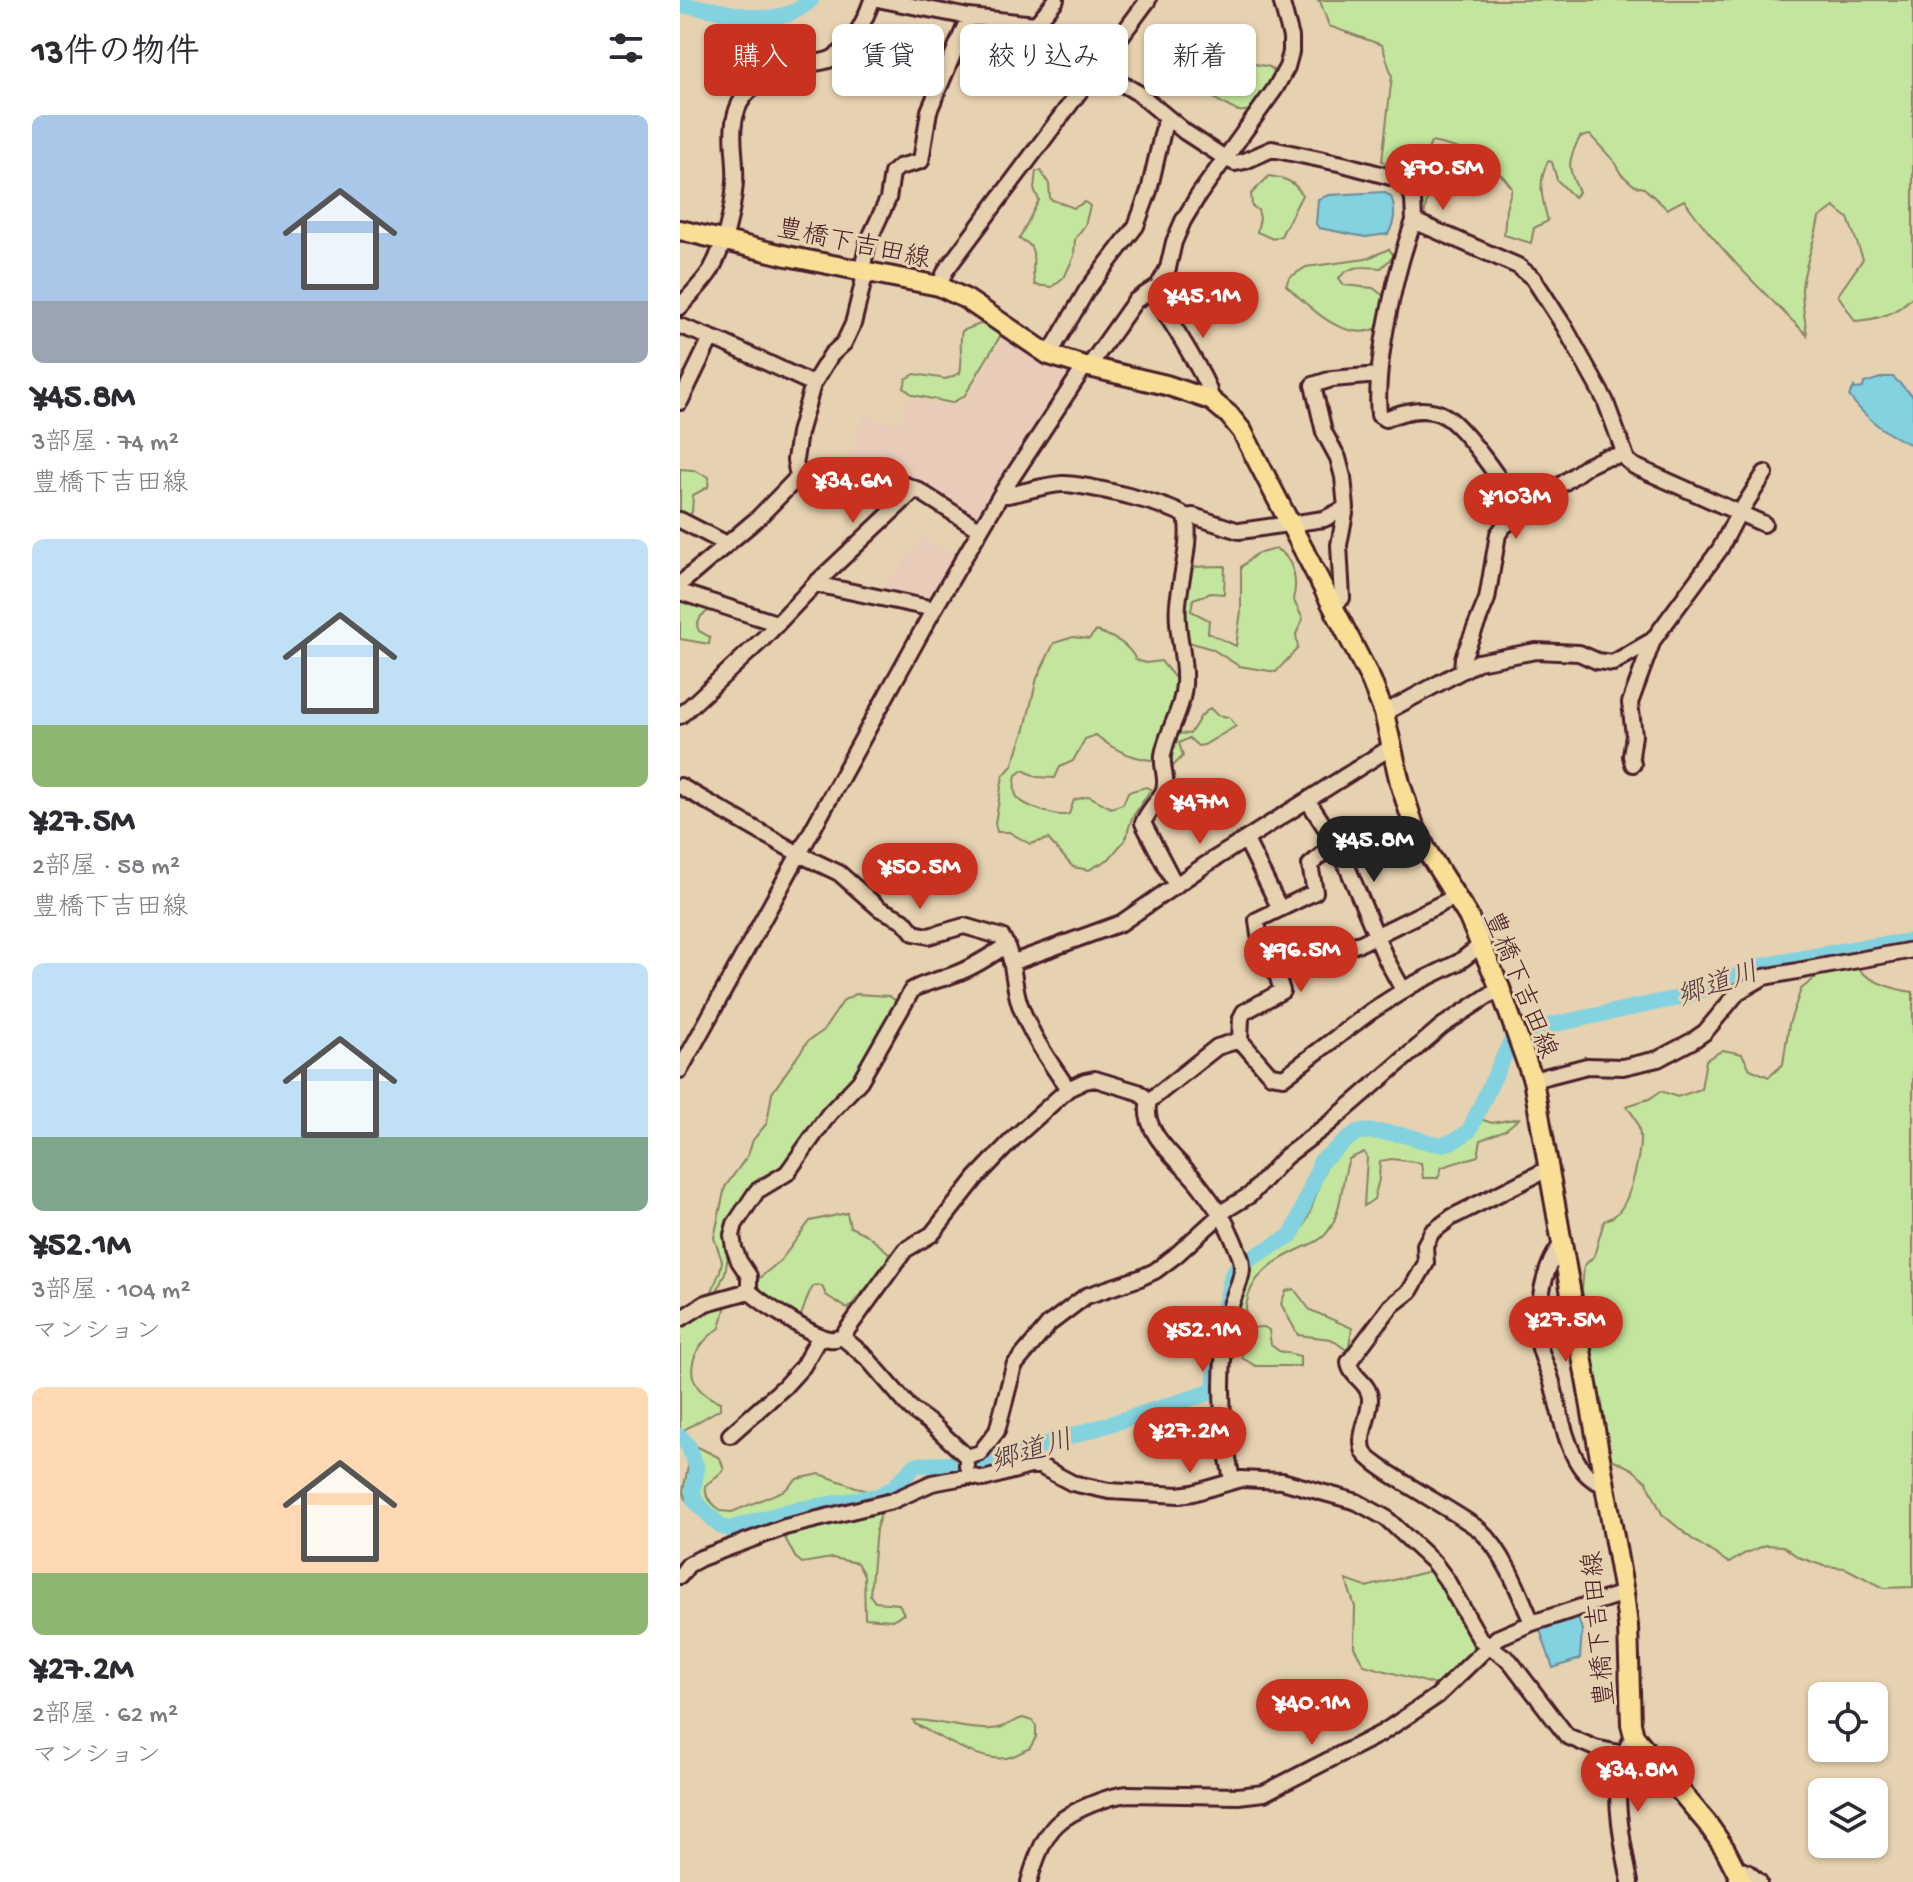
<!DOCTYPE html>
<html lang="ja">
<meta charset="utf-8">
<style>
:root{--surface:#fff;--page:#f7f7f7;--text:#2b2b33;--muted:#7c7c81;--accent:#c8321e}
body{margin:0;font-family:"Gochi Hand","Klee One",sans-serif;background:var(--page);color:var(--text);height:100vh;display:flex;flex-direction:column;font-size:30px;white-space:nowrap}
*{box-sizing:border-box;margin:0}
p{font-size:26px;color:var(--muted)}
.icon{flex:none;width:44px;height:44px;fill:none;stroke:currentColor;stroke-width:2;stroke-linecap:round;stroke-linejoin:round}
.map{position:relative;flex:1;overflow:hidden}
.side{display:flex;flex-direction:column;background:var(--surface);width:680px}
.side>*{flex:none}
.hud{position:absolute;left:24px;top:24px;width:760px;height:72px;display:flex;gap:16px}
.fabs{position:absolute;left:1128px;top:1682px;display:grid;gap:16px}
.fabs a{display:grid;place-items:center;width:80px;height:80px;border-radius:12px;background:var(--surface);box-shadow:0 2px 6px #0004;font-size:40px}
.price{position:absolute;translate:-50% -68px;padding:0 18px;border-radius:28px;background:var(--accent);color:#fff;font-size:26px;line-height:52px;filter:drop-shadow(0 2px 4px #0008)}
.price::after{content:'';position:absolute;left:50%;top:48px;width:24px;height:18px;margin-left:-12px;background:inherit;clip-path:polygon(0 0,100% 0,50% 100%)}
.price.active{background:#222;color:#fff}
ul{padding:0;list-style:none}
li{display:grid;align-content:center;gap:16px;height:424px;padding:0 32px}
li span{display:grid;place-items:center;height:248px;border-radius:12px;color:#555}
li>.icon{margin-inline-start:auto}
span .icon{width:144px;height:144px;fill:#fffc;stroke-width:1}
li b{font-size:34px}
h2{display:flex;justify-content:space-between;align-items:center;height:96px;padding:0 32px;font-size:34px}
.tag{padding:0 28px;border-radius:12px;background:var(--surface);box-shadow:0 2px 6px #0004;font-size:28px;line-height:72px}
.tag.active{background:var(--accent);color:#fff}
main{display:flex;flex:1;min-height:0}
.map>svg:first-child{display:block}
.built{fill:#e9cbba}
.green{fill:#c4e59d;stroke:#878264;stroke-width:2}
.water{fill:#83d2e0;stroke:#6c8a98;stroke-width:2}
.lines{fill:none;stroke-linecap:round;stroke-linejoin:round}
.river{stroke:#83d2e0;stroke-width:16}
.minor-casing{stroke:#4a1f2b;stroke-width:20}
.major-casing{stroke:#4a1f2b;stroke-width:24}
.minor{stroke:#e6d2b0;stroke-width:14}
.major{stroke:#f9df96;stroke-width:18}
.labels{text-anchor:middle;stroke-width:6;stroke-linejoin:round;paint-order:stroke}
.street-label{font-size:26px;fill:#4a1f2b;stroke:#e6d2b0}
.water-label{font-size:28px;font-style:italic;fill:#533a46;stroke:#e6d2b0}
</style>
<main>
<section class="side">
<h2>13件の物件<svg class="icon" aria-label="filters" viewBox="0 0 24 24"><path d="M4 7h16M4 17h16"/><circle cx="9" cy="7" r="2"/><circle cx="15" cy="17" r="2"/></svg></h2>
<ul>
<li><span style="background:linear-gradient(#a9c7e8 75%,#9aa5b1 0)"><svg class="icon" aria-label="home" viewBox="0 0 24 24"><path d="M3 11l9-7 9 7M6 9v11h12V9"/></svg></span><div><b>¥45.8M</b><p>3部屋 · 74 m²</p><p>豊橋下吉田線</p></div></li>
<li><span style="background:linear-gradient(#bfe0f5 75%,#8fb573 0)"><svg class="icon" aria-label="home" viewBox="0 0 24 24"><path d="M3 11l9-7 9 7M6 9v11h12V9"/></svg></span><div><b>¥27.5M</b><p>2部屋 · 58 m²</p><p>豊橋下吉田線</p></div></li>
<li><span style="background:linear-gradient(#bfe0f5 70%,#7fa58c 0)"><svg class="icon" aria-label="home" viewBox="0 0 24 24"><path d="M3 11l9-7 9 7M6 9v11h12V9"/></svg></span><div><b>¥52.1M</b><p>3部屋 · 104 m²</p><p>マンション</p></div></li>
<li><span style="background:linear-gradient(#ffd9b3 75%,#8fb573 0)"><svg class="icon" aria-label="home" viewBox="0 0 24 24"><path d="M3 11l9-7 9 7M6 9v11h12V9"/></svg></span><div><b>¥27.2M</b><p>2部屋 · 62 m²</p><p>マンション</p></div></li>
</ul>
</section>
<div class="map">
<svg width="1233" height="1882" viewBox="0 0 1233 1882">
<rect width="100%" height="100%" fill="#e6d2b0"/>
<filter id="ink" filterUnits="userSpaceOnUse"><feTurbulence type="fractalNoise" baseFrequency=".0125" numOctaves="2"/><feDisplacementMap in="SourceGraphic" scale="16" xChannelSelector="R" yChannelSelector="G"/><feConvolveMatrix kernelMatrix="1 2 1 2 8 2 1 2 1" color-interpolation-filters="sRGB"/></filter>
<g filter="url(#ink)">
<path class="built" d="M327,335L391,370L392,374L299,522L237,486L162,473L184,415L218,425L229,398L276,407L287,397Z
M245,537L276,559L252,599L247,602L200,592Z"/>
<path class="green" d="M637,0H1233V296C1216,314 1200,319 1175,321L1158,295L1183,259L1168,218L1154,207L1139,218C1135,240 1123,270 1122,289C1122,304 1125,320 1127,335C1083,292 1039,250 1004,200L987,209L964,188L955,186L941,174L933,160L910,135L900,137C887,161 887,168 899,192L894,197L877,180L872,162L868,161C857,183 862,199 868,221L854,228L851,243L824,235L826,209L832,188C814,161 782,147 751,142L747,153L752,157L750,165L764,171L759,190L748,193L744,217L738,214C734,181 730,177 702,161L712,76L702,45L649,26L640,1Z
M534,51L560,61L590,67L598,75L573,110C570,110 562,112 559,111C550,109 516,88 511,81L526,54Z
M356,171H361L369,184L370,199L394,208L405,202L410,206L405,225L395,239L394,256L385,276L372,287L355,285C349,264 362,246 339,239L359,200L354,189Z
M589,176C604,178 615,181 622,195L601,236L593,239L577,232L580,218L578,210L572,206L571,194Z
M709,249L714,256L701,268C684,267 671,264 659,278L664,285L693,288L705,297L700,327C665,345 629,307 606,285L609,278L626,267L686,259Z
M300,324L318,327L322,333L285,395L272,403L233,395L224,388L226,379L235,374L266,379L280,373C284,358 278,346 282,331Z
M0,469L13,470L29,477L28,487L13,495L12,512L7,518L0,515Z
M596,549C614,557 618,583 613,599L623,619L616,634L618,648L596,672L559,666L532,649L505,641L501,609L509,567L545,566L544,594L531,593L513,599L511,611L529,620L528,633L556,646L561,611V567L576,554Z
M0,596L29,605L30,610L21,616L17,626L19,631L30,637L29,644L0,639Z
M416,631C433,637 448,643 456,660L466,663L481,661L500,684L497,704L488,717L487,727L495,733L510,734L521,716L530,708L537,715L549,717L556,726L524,745L518,746L509,738L499,743L503,756L487,772L485,762C457,759 438,754 416,735L405,739L393,761L380,767L375,778L357,777L343,770L336,775C335,782 333,789 336,795C341,806 377,818 389,814L394,800L409,796L431,808L443,804L448,792L466,787L471,789L452,818L445,840L429,859L409,870L393,867L368,839L350,844L329,832H317L315,823L323,776L332,766L345,729L357,678L374,643L393,637L409,639Z
M1177,968C1192,983 1212,989 1233,992V1587L1204,1588L1165,1568L1144,1566L1118,1557L1103,1546L1086,1545L1064,1554L1049,1563L1012,1539L982,1514L967,1482L952,1469L926,1456L902,1290L904,1266L914,1256L924,1221C931,1218 936,1216 940,1210C951,1197 961,1153 960,1135C959,1123 954,1115 946,1106L969,1099L981,1091L997,1097L1021,1089L1026,1060L1043,1050L1062,1054L1070,1069L1089,1077L1103,1064L1109,1024L1121,989L1142,973Z
M176,994L209,996L218,1002L176,1077L117,1152L102,1166L80,1178L49,1222L45,1240L48,1256L45,1273L37,1291L45,1309L40,1328C6,1350 0,1388 40,1402V1409L2,1431L0,1429V1328L25,1309L40,1271L42,1261L34,1238L45,1187L68,1155L73,1140L87,1123L92,1093L128,1041L143,1031L164,1000Z
M840,1118L825,1130L801,1140L798,1156L762,1167L758,1178H743L741,1163L712,1159L700,1161L699,1179L694,1199L684,1206L687,1157L684,1152L669,1159C660,1183 663,1217 644,1236C637,1243 625,1246 616,1251C582,1267 560,1288 567,1328L584,1327L589,1330L591,1345L599,1351L620,1356V1366H576L562,1358C562,1353 563,1345 562,1340C560,1334 555,1329 555,1323C555,1310 560,1293 564,1281C573,1252 606,1251 622,1229C639,1203 637,1161 668,1143C706,1121 759,1165 786,1139C792,1134 796,1126 800,1119L812,1123Z
M167,1213L170,1227L186,1234L209,1253L204,1268L168,1309L146,1295L142,1286L135,1285C126,1293 126,1306 120,1317L91,1308L74,1293L77,1280L101,1260L130,1221Z
M614,1289L630,1310L672,1328L668,1351L651,1339L618,1335L601,1304L606,1291Z
M12,1444L40,1458L44,1470L25,1486L27,1497L40,1511L52,1512L105,1490L117,1479L140,1474L190,1492L201,1513L196,1529L190,1595L195,1602L219,1604L224,1614L212,1620L185,1618L184,1575L177,1563L152,1558L122,1563L115,1557L102,1532L76,1531L59,1535L34,1528L6,1500L3,1491L9,1462L5,1454Z
M754,1570L791,1635L794,1654L756,1685L684,1665L674,1647L675,1607L666,1580L686,1587Z
M343,1718L352,1721L356,1726V1737L350,1748C343,1751 334,1757 326,1758C299,1762 258,1736 235,1724L233,1720C257,1720 298,1733 319,1728C327,1726 335,1720 343,1718Z"/>
<path class="water" d="M703,192L711,196C716,209 715,222 708,234L685,237L639,228L636,224L638,199L649,195Z
M1204,377H1213L1233,396V445C1207,436 1185,417 1169,396L1174,387L1175,389L1183,388L1184,383Z
M898,1618L902,1630L900,1659L873,1668L860,1630Z"/>
<g class="lines">
<path class="river" d="M0,6C47,5 90,37 131,0
M843,1031L1007,996L1081,966L1171,949L1233,941
M542,1320L552,1274L559,1265L610,1236L615,1228L641,1161L677,1132C691,1131 708,1132 723,1135C753,1142 761,1153 789,1131L831,1041
M0,1436L9,1447L17,1469L13,1488L14,1500L40,1526L49,1529L109,1511L198,1496L213,1488L236,1465L270,1464L284,1468L297,1466L531,1392L534,1388L538,1347"/>
<g class="minor-casing">
<path id="minor" d="M202,0L289,17L356,24L417,69L458,93L505,132L545,158L555,163L565,161L592,149L663,164L718,179L728,187L733,198L734,221
M356,24L376,0
M259,286L266,270L468,0
M472,290C483,312 532,382 531,400
M0,307C10,295 23,283 31,270C45,245 53,210 55,182C57,155 47,129 60,103C72,82 98,70 121,65C130,63 142,63 151,59C171,49 185,21 192,0
M0,326L42,342L133,384
M369,355L407,290L456,226L469,191L484,126L488,119
M0,402L31,338
M118,477L115,460L119,433L133,384L151,355L164,343L173,324L185,275L183,265L188,242L208,199L212,173L219,167L241,161L249,111L289,17
M323,491L327,495C346,492 363,485 382,484C401,483 495,505 506,517L513,516L559,531L567,530L644,519L666,508
M842,513C827,490 786,428 765,416C746,405 724,411 705,419L699,415C694,364 716,269 734,221L838,266L853,278L884,326L925,400L947,460L954,466L1084,524
M0,520L47,544
M0,584L78,518L118,477L132,473L223,484L236,489L300,530
M135,584L236,489
M0,592L96,623
M653,606L662,598L659,545L666,508L663,477L658,458L644,432L633,385L652,379L699,375
M782,669L783,658L807,599L818,534L824,526L907,466L924,458L944,455
M704,713L798,662L856,651L899,653L917,661L933,663L973,640L1040,549L1055,520L1085,473
M0,716L83,639L135,584L254,609
M953,764L951,756L954,735L950,703L973,640
M0,786L119,854L159,873L200,909L223,920L234,933L249,936L284,926L322,937C335,958 332,983 340,1005C351,1036 370,1062 388,1089
M628,801L660,850L706,959L723,990
M566,840L600,909L577,920L579,935L595,968
M496,886L463,823C468,811 477,803 483,792C489,781 481,768 483,755C487,731 503,709 504,684C506,657 495,631 498,604C500,580 512,539 506,517
M600,909L635,892L630,865L656,843
M331,963L441,923L525,865L705,751L712,749
M560,1040L587,1071L591,1075L604,1077L690,1012L732,985L779,962L801,945
M0,1070L254,609L323,491L405,366L412,362L455,301L478,286L488,268L494,242L503,221L518,196L595,89L607,67L611,52V37L601,0
M853,1080L907,1066L943,1067L978,1059L1012,1041L1025,1032L1058,992L1084,977L1233,950
M469,1101L537,1047L560,1040L561,1018L564,1012L602,991L595,968L644,948L666,947L681,943L777,896
M883,1243C863,1265 857,1308 858,1338C859,1352 867,1366 871,1379C880,1408 888,1478 925,1484
M69,1291C80,1302 134,1337 149,1339C156,1340 155,1339 162,1337L225,1250L252,1234L296,1178L334,1138L388,1089L405,1081L415,1079L458,1092L469,1101C460,1132 500,1161 517,1182C525,1192 532,1202 539,1212C548,1225 554,1241 560,1256C567,1273 554,1292 550,1309C538,1366 540,1423 552,1480
M0,1319L26,1303L69,1291V1276L59,1261L54,1248L52,1235L55,1224L77,1191L107,1173L149,1114L180,1081L232,990C246,982 260,980 275,974C294,967 310,956 327,945
M162,1337L186,1357L231,1409L254,1426L287,1457V1466
M50,1435L104,1387L123,1366L140,1336
M287,1457L300,1453L317,1431L334,1366L369,1324L406,1296L460,1278L475,1271L495,1256L547,1209L570,1195L605,1157L651,1122L762,1026L820,988
M0,1576L8,1565L21,1558L105,1527L212,1501L252,1483L289,1476L304,1479L350,1466H360L392,1483L429,1491L499,1495L513,1493L561,1479L602,1481L677,1502L706,1518L754,1563L766,1579L800,1639L830,1661L887,1736L915,1748L944,1754
M852,1623C840,1594 824,1552 801,1531C781,1514 690,1467 684,1452C677,1435 691,1416 690,1398C689,1382 670,1377 669,1362L711,1306L730,1291L746,1263L745,1245L752,1232L772,1217L870,1168
M1055,1868L1067,1872L1079,1882
M349,1882C354,1864 363,1837 377,1824C392,1810 428,1796 448,1794L558,1796L584,1793L702,1733L757,1696L817,1638L852,1623L944,1593
M950,1882C942,1840 926,1773 954,1736"/>
</g>
<g class="major-casing">
<path id="major" d="M0,230L107,256L259,286L286,299L369,355L405,366L486,385L531,400L549,415L562,431L691,680L704,713L720,783L733,823L747,851L788,916L820,988L853,1080L944,1593L948,1626L951,1724L954,1736L1027,1823L1045,1849L1062,1882"/>
</g>
<use href="#minor" class="minor"/>
<use href="#major" class="major"/>
</g>
</g>
<g class="labels">
<g class="street-label">
<text transform="translate(174 242) rotate(12)" y="9">豊橋下吉田線</text>
<text transform="translate(842 984) rotate(68)" y="9">豊橋下吉田線</text>
<text transform="translate(917 1629) rotate(-95)" y="9">豊橋下吉田線</text>
</g>
<g class="water-label">
<text transform="translate(1037 982) rotate(-19)" y="10">郷道川</text>
<text transform="translate(351 1449) rotate(-17)" y="10">郷道川</text>
</g>
</g>
</svg>
<div class="fabs">
<a><svg class="icon" aria-label="locate" viewBox="0 0 24 24"><circle cx="12" cy="12" r="6"/><path d="M12 2v4M12 18v4M2 12h4M18 12h4"/></svg></a>
<a><svg class="icon" aria-label="layers" viewBox="0 0 24 24"><path d="M12 4l9 5-9 5-9-5zM3 14l9 5 9-5"/></svg></a>
</div>
<b class="price" style="left:763px;top:212px">¥70.5M</b>
<b class="price" style="left:523px;top:340px">¥45.1M</b>
<b class="price" style="left:173px;top:525px">¥34.6M</b>
<b class="price" style="left:836px;top:541px">¥103M</b>
<b class="price" style="left:520px;top:846px">¥47M</b>
<b class="price active" style="left:694px;top:884px">¥45.8M</b>
<b class="price" style="left:240px;top:911px">¥50.5M</b>
<b class="price" style="left:621px;top:994px">¥96.5M</b>
<b class="price" style="left:886px;top:1364px">¥27.5M</b>
<b class="price" style="left:523px;top:1374px">¥52.1M</b>
<b class="price" style="left:510px;top:1475px">¥27.2M</b>
<b class="price" style="left:632px;top:1747px">¥40.1M</b>
<b class="price" style="left:958px;top:1814px">¥34.8M</b>
<div class="hud">
<a class="tag active">購入</a>
<a class="tag">賃貸</a>
<a class="tag">絞り込み</a>
<a class="tag">新着</a>
</div>
</div>
</main>
